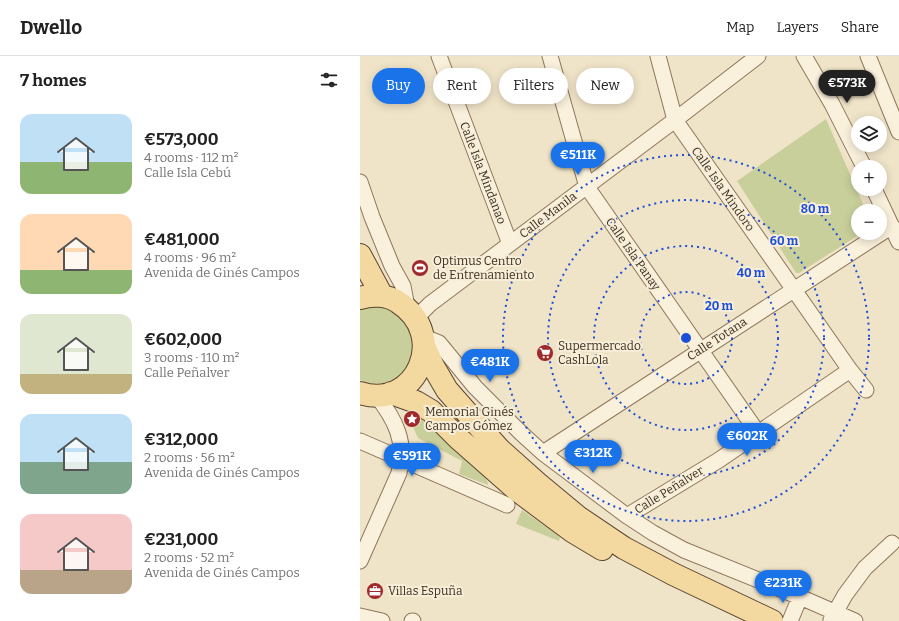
<!DOCTYPE html>
<meta charset="utf-8">
<style>
:root{--surface:#fff;--page:#f2f2f2;--text:#222;--muted:#767676;--line:#e0e0e0;--accent:#1a73e8}
body{margin:0;font-family:Bitter,serif;background:var(--page);color:var(--text);height:100vh;display:flex;flex-direction:column;font-size:15px;white-space:nowrap}
*{box-sizing:border-box;margin:0}
p{font-size:13px;color:var(--muted)}
.icon{flex:none;width:22px;height:22px;fill:none;stroke:currentColor;stroke-width:2;stroke-linecap:round;stroke-linejoin:round}
.map{position:relative;flex:1;overflow:hidden}
.panel{display:flex;flex-direction:column;background:var(--surface);width:360px}
.panel>*{flex:none}
.guide{position:absolute;left:12px;top:12px;width:380px;height:36px;display:flex;gap:8px}
.controls{position:absolute;left:491px;top:60px;display:grid;gap:8px}
.controls a{display:grid;place-items:center;width:36px;height:36px;border-radius:50%;background:var(--surface);box-shadow:0 2px 10px #0003;font-size:20px}
.price{position:absolute;translate:-50% -34px;padding:0 9px;border-radius:14px;background:var(--accent);color:#fff;font-size:13px;line-height:26px;filter:drop-shadow(0 1px 2px #0008)}
.price::after{content:'';position:absolute;left:50%;top:24px;width:12px;height:9px;margin-left:-6px;background:inherit;clip-path:polygon(0 0,100% 0,50% 100%)}
.price.current{background:#222;color:#fff}
ul{padding:0;list-style:none}
li{display:flex;align-items:center;gap:12px;height:100px;padding:0 20px}
li span{display:grid;place-items:center;flex:none;width:112px;height:80px;border-radius:12px;color:#555}
li>.icon{margin-inline-start:auto}
span .icon{width:48px;height:48px;fill:#fffc;stroke-width:1}
li b{font-size:17px}
h2{display:flex;justify-content:space-between;align-items:center;height:48px;padding:0 20px;font-size:17px}
.chip{padding:0 14px;border-radius:18px;background:var(--surface);box-shadow:0 2px 10px #0003;font-size:14px;line-height:36px}
.chip.current{background:var(--accent);color:#fff}
header{display:flex;align-items:center;gap:24px;box-sizing:border-box;height:56px;padding:0 20px;background:var(--surface);border-bottom:1px solid var(--line)}
header strong{font-size:19px}
nav{display:flex;gap:22px;margin-inline-start:auto;font-size:14px}
main{display:flex;flex:1;min-height:0}
.map>svg:first-child{display:block}
.green{fill:#c9cf9b}
.lines{fill:none;stroke-linecap:round;stroke-linejoin:round}
.minor-casing{stroke:#8d765c;stroke-width:17}
.primary-casing{stroke:#5b4430;stroke-width:24}
.minor{stroke:#faf1dc;stroke-width:15}
.primary{stroke:#f3d9a0;stroke-width:22}
.ring{fill:none;stroke:#1d4ed8;stroke-width:2;stroke-dasharray:2 4}
.labels{text-anchor:middle;stroke-width:4;stroke-linejoin:round;paint-order:stroke}
.street-label{font-size:12px;fill:#3d2e20;stroke:#f7eed8}
.poi-label{font-size:12px;fill:#3d2e20;stroke:#f7eed8;text-anchor:start}
.centre{fill:#1d4ed8;stroke:#f7eed8;stroke-width:2}
.ring-label{font-size:12px;text-anchor:middle;font-weight:bold;fill:#1d4ed8;stroke:#f7eed8;stroke-width:4;stroke-linejoin:round;paint-order:stroke}
</style>
<header>
<strong>Dwello</strong>
<nav><a>Map</a><a>Layers</a><a>Share</a></nav>
</header>
<main>
<section class="panel">
<h2>7 homes<svg class="icon" aria-label="filters" viewBox="0 0 24 24"><path d="M4 7h16M4 17h16"/><circle cx="9" cy="7" r="2"/><circle cx="15" cy="17" r="2"/></svg></h2>
<ul>
<li><span style="background:linear-gradient(#bfe0f5 60%,#8fb573 0)"><svg class="icon" aria-label="home" viewBox="0 0 24 24"><path d="M3 11l9-7 9 7M6 9v11h12V9"/></svg></span><div><b>€573,000</b><p>4 rooms · 112 m²</p><p>Calle Isla Cebú</p></div></li>
<li><span style="background:linear-gradient(#ffd9b3 70%,#8fb573 0)"><svg class="icon" aria-label="home" viewBox="0 0 24 24"><path d="M3 11l9-7 9 7M6 9v11h12V9"/></svg></span><div><b>€481,000</b><p>4 rooms · 96 m²</p><p>Avenida de Ginés Campos</p></div></li>
<li><span style="background:linear-gradient(#dfe7d0 75%,#c2b280 0)"><svg class="icon" aria-label="home" viewBox="0 0 24 24"><path d="M3 11l9-7 9 7M6 9v11h12V9"/></svg></span><div><b>€602,000</b><p>3 rooms · 110 m²</p><p>Calle Peñalver</p></div></li>
<li><span style="background:linear-gradient(#bfe0f5 60%,#7fa58c 0)"><svg class="icon" aria-label="home" viewBox="0 0 24 24"><path d="M3 11l9-7 9 7M6 9v11h12V9"/></svg></span><div><b>€312,000</b><p>2 rooms · 56 m²</p><p>Avenida de Ginés Campos</p></div></li>
<li><span style="background:linear-gradient(#f6c9c9 70%,#b9a48a 0)"><svg class="icon" aria-label="home" viewBox="0 0 24 24"><path d="M3 11l9-7 9 7M6 9v11h12V9"/></svg></span><div><b>€231,000</b><p>2 rooms · 52 m²</p><p>Avenida de Ginés Campos</p></div></li>
</ul>
</section>
<div class="map">
<svg width="539" height="565" viewBox="0 0 539 565">
<rect width="100%" height="100%" fill="#f0e4c8"/>
<path class="green" d="M466,63L506,155H498V177H502L439,217H436L377,125Z
M16,250L29,252L49,269L54,293L51,305L44,315L34,323L23,327L10,328L0,324V254Z
M50,357L63,364L103,402L125,421L128,427V429L99,418L102,405L58,382L54,373L46,361L48,358Z
M162,454L197,478L200,482L199,485L156,468Z"/>
<g class="lines">
<g class="minor-casing">
<path id="minor" d="M79,0L150,188
M190,0L227,131L398,377
M298,0L315,64L490,314L506,334
M444,0L472,48L504,111
M508,0L539,76
M0,126L12,161L32,210L43,230L47,251
M514,133L539,186
M56,262L70,248L315,64L398,0
M64,281L79,287L115,331L161,377L183,397L267,460L293,477L324,494L440,541L495,565
M0,385L147,449
M183,397L532,170
M267,460L359,404L490,314
M0,505L39,417C47,386 35,363 16,339
M0,560L22,565
M471,564L485,539L505,512L532,487
M52,565H53
M430,565L440,541"/>
</g>
<g class="primary-casing">
<path id="primary" d="M0,199L22,240
M0,242C12,238 28,239 38,246C90,279 56,355 0,337
M64,290L73,310L87,334L139,393L177,427L218,461L264,492L313,518L412,565
M31,337L56,346L71,355L98,382L157,434L212,475L242,493"/>
</g>
<use href="#minor" class="minor"/>
<use href="#primary" class="primary"/>
</g>
<g class="ring">
<circle cx="326" cy="282" r="46"/>
<circle cx="326" cy="282" r="92"/>
<circle cx="326" cy="282" r="138"/>
<circle cx="326" cy="282" r="183"/>
</g>
<defs>
<g id="stadium-disc" transform="scale(0.9)"><circle r="9.5" fill="#9e2a2b" stroke="#f7eed8"/><path d="M0-5a6.5 5 0 1 0 0 10a6.5 5 0 1 0 0-10ZM-3.5-1.8h7v3.6h-7Z" fill="#fff"/></g>
<g id="supermarket-disc" transform="scale(0.9)"><circle r="9.5" fill="#9e2a2b" stroke="#f7eed8"/><path d="M-6-5.5h2.5l.6 2H6L4.5 2H-2.5L-4.4-4H-6ZM-1.5 3.2a1.3 1.3 0 1 0 .1 0ZM3 3.2a1.3 1.3 0 1 0 .1 0Z" fill="#fff"/></g>
<g id="sight-disc" transform="scale(0.9)"><circle r="9.5" fill="#9e2a2b" stroke="#f7eed8"/><path d="M0-6L1.8-2.2L6-1.7L2.9 1.2L3.7 5.4L0 3.3L-3.7 5.4L-2.9 1.2L-6-1.7L-1.8-2.2Z" fill="#fff"/></g>
<g id="office-disc" transform="scale(0.9)"><circle r="9.5" fill="#9e2a2b" stroke="#f7eed8"/><path d="M-6-3h4V-5.5h4V-3h4V5H-6ZM-1-4.5V-3h2v-1.5ZM-6 0V1H6V0Z" fill="#fff"/></g>
</defs>
<g fill-rule="evenodd">
<use href="#stadium-disc" x="60" y="212"/>
<use href="#supermarket-disc" x="185" y="297"/>
<use href="#sight-disc" x="52" y="363"/>
<use href="#office-disc" x="15" y="535"/>
</g>
<g class="labels">
<g class="street-label">
<text transform="translate(123 117) rotate(69)" y="4">Calle Isla Mindanao</text>
<text transform="translate(363 133) rotate(55)" y="4">Calle Isla Mindoro</text>
<text transform="translate(188 159) rotate(-37)" y="4">Calle Manila</text>
<text transform="translate(273 198) rotate(55)" y="4">Calle Isla Panay</text>
<text transform="translate(357 283) rotate(-33)" y="4">Calle Totana</text>
<text transform="translate(309 434) rotate(-32)" y="4">Calle Peñalver</text>
</g>
<g class="poi-label">
<text x="73" y="209">Optimus Centro<tspan x="73" dy="14">de Entrenamiento</tspan></text>
<text x="198" y="294">Supermercado<tspan x="198" dy="14">CashLola</tspan></text>
<text x="65" y="360">Memorial Ginés<tspan x="65" dy="14">Campos Gómez</tspan></text>
<text x="28" y="539">Villas Espuña</text>
</g>
</g>
<circle cx="326" cy="282" r="6" class="centre"/>
<g class="ring-label">
<text x="455" y="157">80 m</text>
<text x="424" y="189">60 m</text>
<text x="391" y="221">40 m</text>
<text x="359" y="254">20 m</text>
</g>
</svg>
<div class="controls">
<a><svg class="icon" aria-label="layers" viewBox="0 0 24 24"><path d="M12 4l9 5-9 5-9-5zM3 14l9 5 9-5"/></svg></a>
<a>+</a>
<a>−</a>
</div>
<b class="price current" style="left:487px;top:48px">€573K</b>
<b class="price" style="left:218px;top:120px">€511K</b>
<b class="price" style="left:130px;top:327px">€481K</b>
<b class="price" style="left:387px;top:401px">€602K</b>
<b class="price" style="left:233px;top:418px">€312K</b>
<b class="price" style="left:52px;top:421px">€591K</b>
<b class="price" style="left:423px;top:548px">€231K</b>
<div class="guide">
<a class="chip current">Buy</a>
<a class="chip">Rent</a>
<a class="chip">Filters</a>
<a class="chip">New</a>
</div>
</div>
</main>
